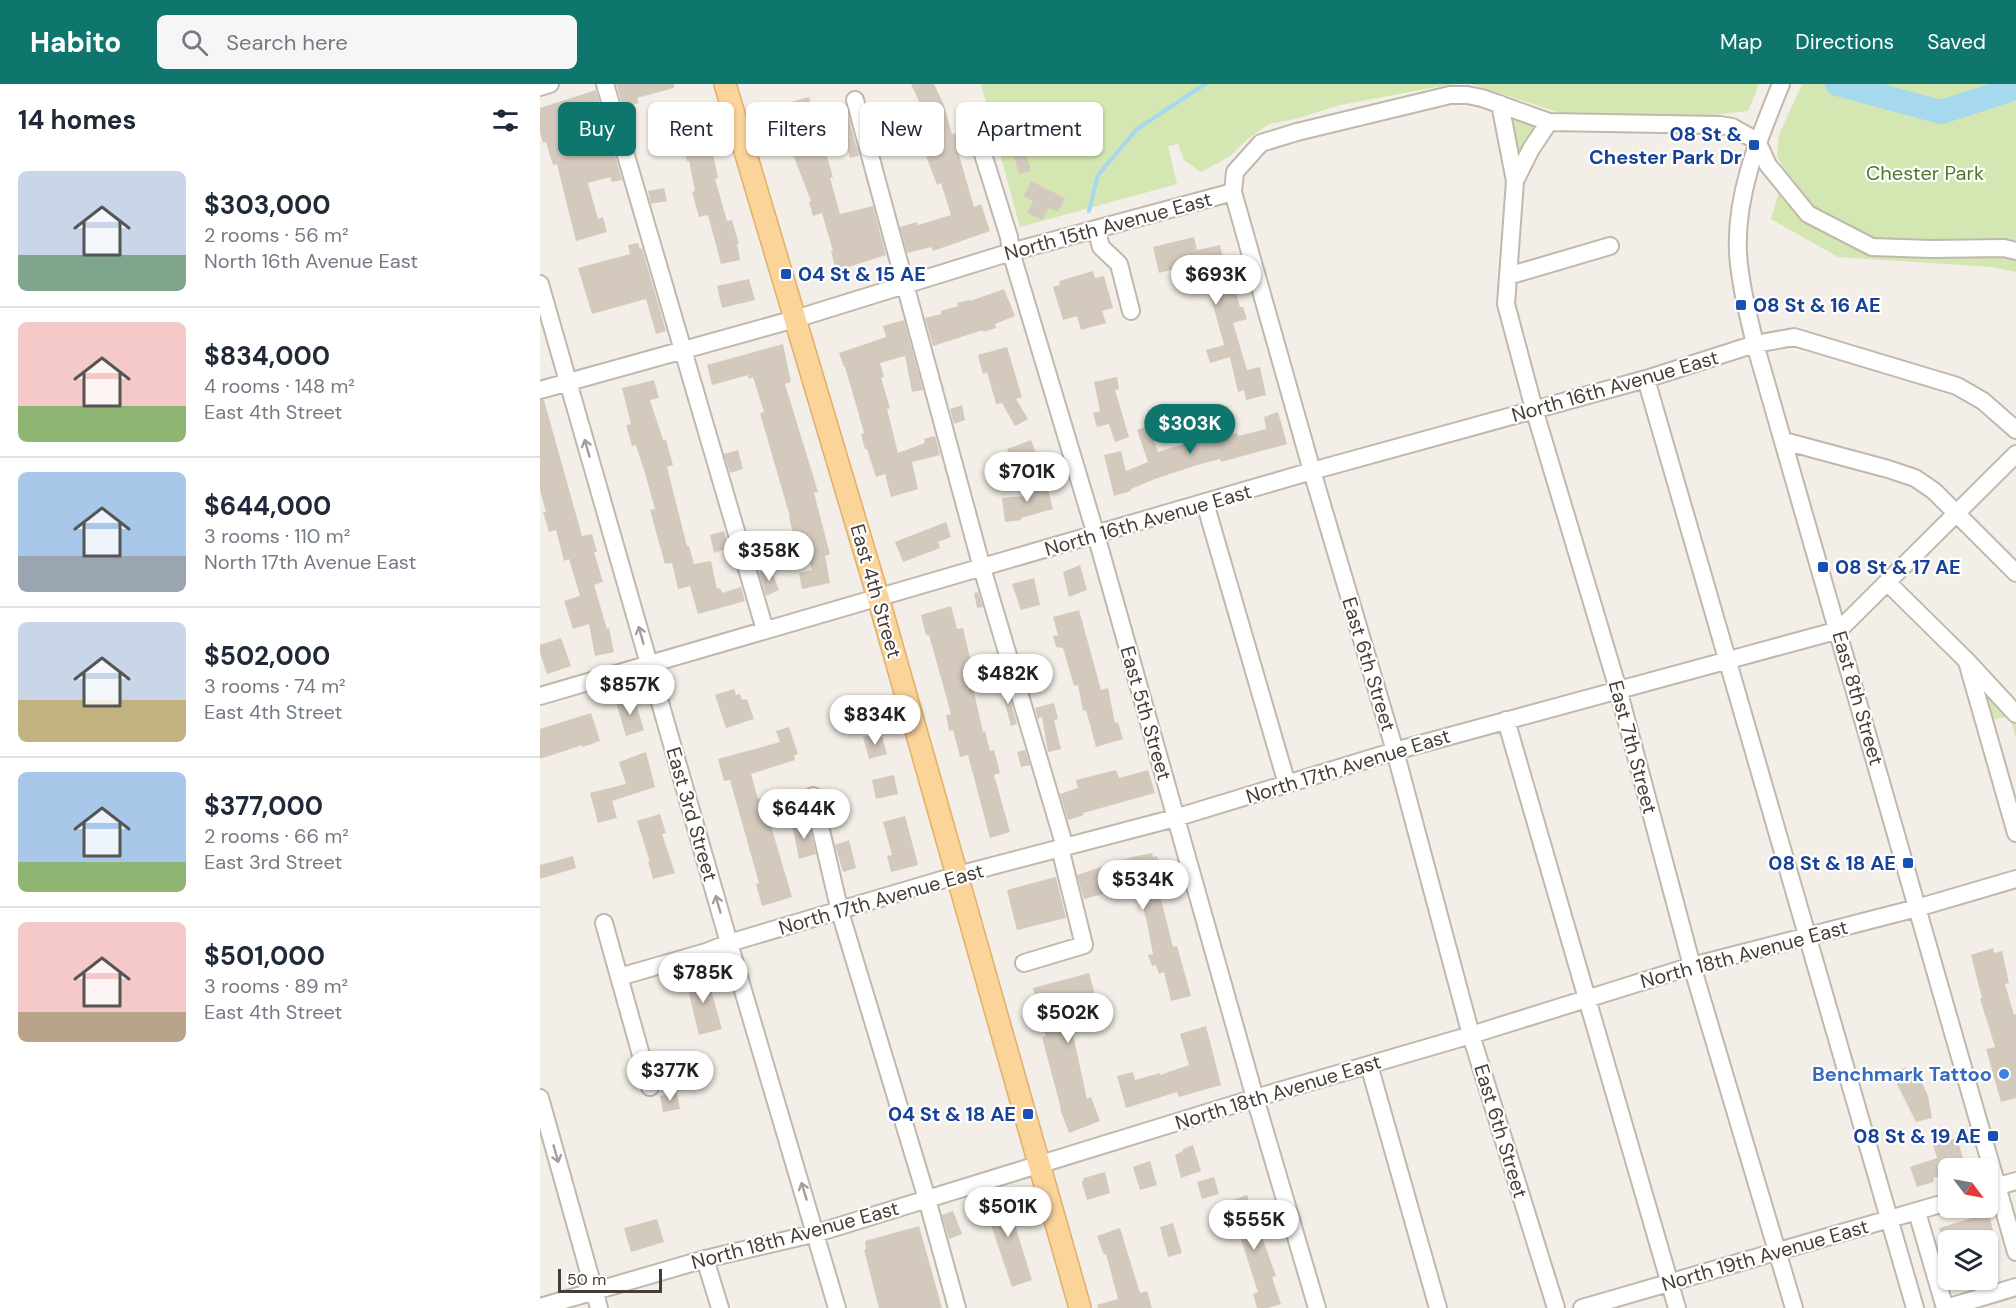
<!DOCTYPE html>
<meta charset="utf-8">
<style>
:root{--surface:#fff;--page:#f6f6f7;--text:#1f2937;--muted:#747a83;--line:#e0e1e3;--accent:#0f766e}
body{margin:0;font-family:"DM Sans",sans-serif;background:var(--page);color:var(--text);height:100vh;display:flex;flex-direction:column;font-size:22px;white-space:nowrap}
*{box-sizing:border-box;margin:0}
p{font-size:20px;color:var(--muted)}
.icon{flex:none;width:33px;height:33px;fill:none;stroke:currentColor;stroke-width:2;stroke-linecap:round;stroke-linejoin:round}
.map{position:relative;flex:1;overflow:hidden}
.sheet{display:flex;flex-direction:column;background:var(--surface);width:540px}
.sheet>*{flex:none}
.banner{position:absolute;left:18px;top:18px;width:570px;height:54px;display:flex;gap:12px}
.needle{width:39px;rotate:122deg}
.tools{position:absolute;left:1398px;top:1074px;display:grid;gap:12px}
.tools a{display:grid;place-items:center;width:60px;height:60px;border-radius:9px;background:var(--surface);box-shadow:0 2px 4px #0004;font-size:30px}
.scale{position:absolute;left:18px;bottom:15px;width:104px;box-sizing:border-box;padding-left:6px;border:3px solid #463e36;border-top:0;font-size:16px;line-height:21px;white-space:nowrap;color:#463e36;-webkit-text-stroke:4px #fff;paint-order:stroke}
.price{position:absolute;translate:-50% -51px;padding:0 14px;border-radius:21px;background:#fff;color:#222;font-size:20px;line-height:39px;filter:drop-shadow(0 2px 3px #0008)}
.price::after{content:'';position:absolute;left:50%;top:36px;width:18px;height:14px;margin-left:-9px;background:inherit;clip-path:polygon(0 0,100% 0,50% 100%)}
.price.selected{background:var(--accent);color:#fff}
ul{padding:0;list-style:none}
li{display:flex;align-items:center;gap:18px;height:150px;padding:0 18px}
li+li{border-top:2px solid var(--line)}
li span{display:grid;place-items:center;flex:none;width:168px;height:120px;border-radius:9px;color:#555}
li>.icon{margin-inline-start:auto}
span .icon{width:72px;height:72px;fill:#fffc;stroke-width:1}
li b{font-size:26px}
h2{display:flex;justify-content:space-between;align-items:center;height:72px;padding:0 18px;font-size:26px}
.chip{padding:0 21px;border-radius:9px;background:var(--surface);box-shadow:0 2px 4px #0004;font-size:21px;line-height:54px}
.chip.selected{background:var(--accent);color:#fff}
header{display:flex;align-items:center;gap:36px;box-sizing:border-box;height:84px;padding:0 30px;background:var(--accent);color:#fff}
header strong{font-size:28px}
nav{display:flex;gap:33px;margin-inline-start:auto;font-size:21px}
.search{width:420px;height:54px;background:var(--page);display:flex;align-items:center;gap:15px;box-sizing:border-box;padding:0 21px;border-radius:9px;color:var(--muted);font-size:22px}
main{display:flex;flex:1;min-height:0}
.map>svg:first-child{display:block}
.green{fill:#d4e6b1}
.lines{fill:none;stroke-linecap:round;stroke-linejoin:round}
.stream{stroke:#a6d8ee;stroke-width:4}
.river{stroke:#a6d8ee;stroke-width:24}
.building{fill:#d4c9bd;fill-rule:evenodd}
.minor-casing{stroke:#c1b8ad;stroke-width:20}
.major-casing{stroke:#e0af69;stroke-width:24}
.minor{stroke:#fff;stroke-width:16}
.major{stroke:#fbd499;stroke-width:21}
.oneway{stroke:#a29e9a}
.transit-dot{fill:#1a4fb4;stroke:#fff;stroke-width:2}
.shop-dot{fill:#3f7fe0;stroke:#fff;stroke-width:2}
.labels{text-anchor:middle;stroke-width:4.5;stroke-linejoin:round;paint-order:stroke}
.transit-label{font-size:20px;font-weight:bold;fill:#164399;stroke:#fff;text-anchor:end}
.park-label{font-size:20px;fill:#50762b;stroke:#fff}
.street-label{font-size:20px;fill:#463e36;stroke:#fff}
.shop-label{font-size:20px;font-weight:bold;fill:#366cbe;stroke:#fff;text-anchor:end}
</style>
<header>
<strong>Habito</strong>
<div class="search"><svg class="icon" aria-label="search" viewBox="0 0 24 24"><circle cx="10" cy="10" r="6"/><path d="M15 15l6 6"/></svg>Search here</div>
<nav><a>Map</a><a>Directions</a><a>Saved</a></nav>
</header>
<main>
<section class="sheet">
<h2>14 homes<svg class="icon" aria-label="filters" viewBox="0 0 24 24"><path d="M4 7h16M4 17h16"/><circle cx="9" cy="7" r="2"/><circle cx="15" cy="17" r="2"/></svg></h2>
<ul>
<li><span style="background:linear-gradient(#c9d6e8 70%,#7fa58c 0)"><svg class="icon" aria-label="home" viewBox="0 0 24 24"><path d="M3 11l9-7 9 7M6 9v11h12V9"/></svg></span><div><b>$303,000</b><p>2 rooms · 56 m²</p><p>North 16th Avenue East</p></div></li>
<li><span style="background:linear-gradient(#f6c9c9 70%,#8fb573 0)"><svg class="icon" aria-label="home" viewBox="0 0 24 24"><path d="M3 11l9-7 9 7M6 9v11h12V9"/></svg></span><div><b>$834,000</b><p>4 rooms · 148 m²</p><p>East 4th Street</p></div></li>
<li><span style="background:linear-gradient(#a9c7e8 70%,#9aa5b1 0)"><svg class="icon" aria-label="home" viewBox="0 0 24 24"><path d="M3 11l9-7 9 7M6 9v11h12V9"/></svg></span><div><b>$644,000</b><p>3 rooms · 110 m²</p><p>North 17th Avenue East</p></div></li>
<li><span style="background:linear-gradient(#c9d6e8 65%,#c2b280 0)"><svg class="icon" aria-label="home" viewBox="0 0 24 24"><path d="M3 11l9-7 9 7M6 9v11h12V9"/></svg></span><div><b>$502,000</b><p>3 rooms · 74 m²</p><p>East 4th Street</p></div></li>
<li><span style="background:linear-gradient(#a9c7e8 75%,#8fb573 0)"><svg class="icon" aria-label="home" viewBox="0 0 24 24"><path d="M3 11l9-7 9 7M6 9v11h12V9"/></svg></span><div><b>$377,000</b><p>2 rooms · 66 m²</p><p>East 3rd Street</p></div></li>
<li><span style="background:linear-gradient(#f6c9c9 75%,#b9a48a 0)"><svg class="icon" aria-label="home" viewBox="0 0 24 24"><path d="M3 11l9-7 9 7M6 9v11h12V9"/></svg></span><div><b>$501,000</b><p>3 rooms · 89 m²</p><p>East 4th Street</p></div></li>
</ul>
</section>
<div class="map">
<svg width="1476" height="1224" viewBox="0 0 1476 1224">
<rect width="100%" height="100%" fill="#f3eee7"/>
<path class="green" d="M441,0H913L800,21L755,35L729,40L709,54L689,73L661,88L644,76L638,60L628,62L637,100L480,143Z
M931,0H1219L1208,27L1142,34L1024,30Z
M1262,0H1476V188L1451,183L1298,173L1231,135L1245,87L1237,72L1239,51Z
M972,32L992,41L994,45L984,63L980,65L975,63L970,33Z
M1443,604L1476,638V654L1471,637L1467,633L1450,636Z"/>
<g class="lines">
<path class="stream" d="M549,127L558,91L597,45L665,0"/>
<path class="river" d="M1297,0L1401,28L1476,4"/>
</g>
<path class="building" d="M76,0H134V4L97,14L99,19L83,23Z
M371,0H394L404,21L412,50L415,49L422,69L419,71L434,123L441,120L450,147L393,167L392,163L367,169L360,143L377,138L378,141L411,131L401,99L397,101L382,61L392,58L383,26Z
M56,6L82,96L72,98L70,93L48,99L58,135L63,133L67,148L36,157L17,80L13,81L6,58L3,59L0,49V24ZM49,25L55,48L31,55L25,31Z
M269,13L293,93L290,94L300,130L333,122L346,171L296,187L291,167H293L282,129L273,132L269,118L271,117L254,73L240,21Z
M305,20L319,72L310,74L296,22Z
M171,33L175,49L171,50L176,69L173,70L178,94L175,95L187,137L192,136L199,160H197L200,176L181,180L168,131L159,133L152,108L155,107L149,77H147L143,63L156,59L150,39Z
M348,34L353,51L337,55L332,38Z
M483,59L491,87L479,90L471,62Z
M491,97L525,114L518,128L509,124L502,136L487,129L493,117L484,112Z
M124,104L127,117L111,120L108,107Z
M654,153L657,166L680,161L687,192L691,191L700,223H703L707,235L693,239L707,286L720,283L726,311L706,316L704,306L698,308L690,273L670,279L666,266L684,261L661,178L619,189L613,163Z
M98,159L100,165L102,164L126,247L116,250L106,215L52,230L38,184L90,170L88,161Z
M553,187L555,194L564,192L573,224L562,227L566,239L541,246L537,232L523,236L513,203L520,201L519,197Z
M209,195L215,216L182,224L177,202Z
M464,205L475,232L455,240L456,244L443,248V246L393,262L385,234L401,230V227L418,222L417,219L430,216V217Z
M364,236L383,306L372,308L365,272L340,279L344,293L341,294L350,324L347,325L358,369L385,359L384,355L395,352L400,371L372,378L378,405L351,413L345,390L336,393L327,365H325L321,350L324,349L315,317L305,283H304L299,269L346,253L343,242Z
M243,260L251,298L245,300L278,408L274,409L290,470L285,472L290,499L262,505L259,489L272,486L261,448L253,450L249,433H250L220,329L224,328L213,293L209,295L208,291L172,301L167,281Z
M467,263L482,313L476,315L488,335L475,342L462,319L456,320L447,288L443,290L438,271Z
M577,293L579,305L575,306L589,353L575,358L569,340L557,343L553,329L560,327L554,298Z
M114,296L119,314L110,316L123,356H126L133,381L127,383L147,462H149L154,480L171,477L177,505L180,504L182,509L201,503L205,517L158,530L150,502L138,505L132,479L125,480L110,426L115,425L105,389L96,361L92,362L86,341L91,340L82,304Z
M0,316H4L42,452L52,450L57,468H54L63,498L54,501L67,545L69,544L74,568L55,572L49,540L33,545L24,517L40,512L29,475L24,477L16,446L9,448L3,428H6L0,406Z
M422,321L425,336L414,340L410,325Z
M738,328L747,360L681,378L680,375L657,381L615,395L591,405V407L574,412L564,371L581,367L586,387L608,378L597,346L609,342L618,368L647,359V361L697,349L698,352L726,345L724,333Z
M491,356L498,374L474,383L467,365Z
M198,366L203,385L190,389L184,370Z
M499,398L501,407L508,406L513,425L481,434V436L465,438L462,414L485,412L482,403Z
M406,438L411,453L398,458L400,464L363,478L355,458Z
M184,447L189,464L174,469L170,451Z
M540,481L547,506L529,513L523,488Z
M231,485L239,506L226,512L219,489Z
M494,494L500,521L481,526L472,500Z
M438,508L443,523L437,524L434,509Z
M411,522L417,545L423,544L437,603L433,604L443,648L445,647L450,667L454,666L460,689L454,691L470,748L450,754L428,671L420,673L413,646L409,647L406,631L411,630L389,551H386L381,531Z
M539,526L561,606L568,604L575,639L578,638L583,655L556,663L546,626L543,627L538,601L534,602L523,564L516,563L513,552L518,551L513,533Z
M21,554L31,582L7,590L0,569V561Z
M465,598L477,640L471,642L460,600Z
M194,605L196,611L200,610L202,616L207,615L214,635L186,644L175,611Z
M94,613L104,646L86,652L76,618Z
M514,619L518,635L514,636L521,665L508,668L502,633L498,635L495,624Z
M51,629L60,657L43,663L42,661L0,675V645Z
M249,643L258,670L254,671L255,676L211,690L218,715L221,714L226,733L228,732L252,813L222,822L216,800L219,799L190,696L184,697L178,675L240,658L236,647Z
M341,649L347,670L329,675L323,653Z
M485,666L490,681L481,683L477,668Z
M106,668L115,703L72,717L77,734L58,739L50,709L86,700L79,678Z
M576,686L579,694L608,686L615,709L543,729L544,731L528,736L520,710L538,704L536,696Z
M354,691L358,710L336,715L332,696Z
M300,725L304,736L291,741L288,730Z
M120,730L126,749L122,750L135,789L113,795L108,778H110L97,737Z
M365,732L378,781L351,788L347,772L352,771L343,738Z
M268,737L276,770L259,775L252,740Z
M309,756L316,784L303,788L295,761Z
M612,769L613,773L617,772L624,797L621,798L623,806L619,807L633,863L637,862L651,912L631,917L624,888L619,890L616,881L612,882L608,871L613,870L606,834L597,803L572,811L571,808L544,815L537,791L592,773Z
M33,772L36,784L0,795V781Z
M516,793L526,834L477,846L467,806Z
M1453,864L1454,869L1462,867L1469,899L1465,900L1474,931L1476,930V1014L1461,1018L1446,965L1455,963L1440,915L1442,914L1431,871Z
M166,888L182,945L159,951L145,893Z
M549,889L560,929L530,937L547,1015L551,1013L560,1037L529,1049L520,1025H521L502,953L506,952L493,904Z
M666,942L681,1001L639,1013L637,1008L586,1024L577,992L593,988L595,996L620,989V991L649,981L640,950Z
M138,979L142,993L128,997L124,983Z
M1366,983L1369,990L1376,986L1388,1012L1392,1034L1376,1038L1352,990Z
M137,1009L140,1025L123,1028L120,1012Z
M1417,1054L1426,1084H1408V1090L1393,1094L1394,1098L1377,1103L1370,1083L1397,1074L1393,1061Z
M653,1061L661,1087L641,1094L635,1071L643,1067V1065Z
M610,1077L617,1101L600,1106L593,1083Z
M565,1088L570,1109L547,1116L542,1099L544,1094Z
M674,1093L679,1110L662,1115L657,1098Z
M472,1109L477,1127L471,1128L492,1196L472,1203L449,1135L444,1137L441,1125L447,1124L445,1117Z
M707,1111L736,1192L732,1193L741,1220L728,1224H717L713,1210L718,1208L706,1171L696,1141L690,1144L682,1120Z
M413,1127L422,1150L409,1155L402,1131Z
M1449,1129L1455,1156H1403L1399,1144Z
M117,1135L124,1158L91,1168L84,1144Z
M633,1139L642,1169L628,1173L620,1143Z
M379,1142L402,1224H339L324,1166L326,1165L325,1157Z
M580,1144L600,1209L607,1207L612,1224H558L557,1221L578,1215L566,1170L564,1171L557,1152Z"/>
<g class="lines">
<g class="minor-casing">
<path id="minor" d="M65,0L225,546
M1241,0C1219,54 1195,110 1198,169C1200,200 1208,230 1215,260L1476,1168
M0,3L10,0
M315,16L442,484L525,763
M960,20L975,97L966,220L994,325L1078,605L1152,882L1254,1224
M432,35L469,153L471,168L556,451L715,1014L777,1224
M1217,57L1228,81L1268,130L1332,163L1391,165L1464,164L1476,167
M975,97L991,65L1009,38
M693,108L772,387L855,667L931,951L1016,1224
M556,145L561,163L579,180L591,227
M968,192L1070,162
M0,200L189,859L297,1224
M1106,295L1375,1224
M0,306L255,235L471,168L693,108L695,88L721,59L757,48L910,11H927L942,14L1009,38L1180,41L1192,43L1217,57
M1244,357L1348,385L1375,394L1394,407L1476,489
M665,419L747,700
M1347,498L1427,577L1476,630
M1428,581L1476,749
M0,612L772,387L1106,295L1215,260L1254,253L1417,302L1443,317L1476,346
M966,636L1137,1224
M273,712L300,828L387,1115L417,1224
M64,839L110,1003
M484,879L544,861L520,764
M79,893L166,868L189,859L418,791L635,734L855,667L1299,546L1476,370
M829,981L898,1224
M0,1014L59,1224
M1448,1105L1476,1097
M1377,1128L1405,1224
M165,1175L180,1224
M0,1223L165,1175L277,1149L715,1014L931,951L1152,882L1377,824L1476,795
M1042,1224L1408,1118
M1406,1224L1476,1203"/>
</g>
<g class="major-casing">
<path id="major" d="M185,0L338,513L540,1224"/>
</g>
<use href="#minor" class="minor"/>
<use href="#major" class="major"/>
</g>
<defs><path id="oneway-shaft" d="M-6 0H5M1.5-3L5.5 0L1.5 3" fill="none" stroke-width="1.6" stroke-linecap="round" stroke-linejoin="round" transform="scale(1.5)"/></defs>
<g class="oneway">
<use href="#oneway-shaft" transform="translate(47 364) rotate(-106)"/>
<use href="#oneway-shaft" transform="translate(101 551) rotate(-106)"/>
<use href="#oneway-shaft" transform="translate(178 820) rotate(-106)"/>
<use href="#oneway-shaft" transform="translate(16 1070) rotate(74)"/>
<use href="#oneway-shaft" transform="translate(264 1107) rotate(-107)"/>
</g>
<g class="transit-dot">
<rect x="1208" y="55" width="12" height="12" rx="3"/>
<rect x="240" y="184" width="12" height="12" rx="3"/>
<rect x="1195" y="215" width="12" height="12" rx="3"/>
<rect x="1277" y="477" width="12" height="12" rx="3"/>
<rect x="1362" y="773" width="12" height="12" rx="3"/>
<rect x="482" y="1024" width="12" height="12" rx="3"/>
<rect x="1447" y="1046" width="12" height="12" rx="3"/>
</g>
<circle class="shop-dot" cx="1464" cy="990" r="6"/>
<g class="labels">
<g class="transit-label">
<text x="1202" y="57">08 St &amp;<tspan x="1202" dy="23">Chester Park Dr</tspan></text>
<text x="258" y="197" text-anchor="start">04 St &amp; 15 AE</text>
<text x="1213" y="228" text-anchor="start">08 St &amp; 16 AE</text>
<text x="1295" y="490" text-anchor="start">08 St &amp; 17 AE</text>
<text x="1356" y="786">08 St &amp; 18 AE</text>
<text x="476" y="1037">04 St &amp; 18 AE</text>
<text x="1441" y="1059">08 St &amp; 19 AE</text>
</g>
<g class="park-label">
<text x="1385" y="96">Chester Park</text>
</g>
<g class="street-label">
<text transform="translate(568 142) rotate(-15)" y="7">North 15th Avenue East</text>
<text transform="translate(1075 302) rotate(-16)" y="7">North 16th Avenue East</text>
<text transform="translate(608 436) rotate(-16)" y="7">North 16th Avenue East</text>
<text transform="translate(336 507) rotate(74)" y="7">East 4th Street</text>
<text transform="translate(829 580) rotate(73)" y="7">East 6th Street</text>
<text transform="translate(1318 614) rotate(74)" y="7">East 8th Street</text>
<text transform="translate(606 629) rotate(74)" y="7">East 5th Street</text>
<text transform="translate(1093 663) rotate(75)" y="7">East 7th Street</text>
<text transform="translate(808 682) rotate(-17)" y="7">North 17th Avenue East</text>
<text transform="translate(152 730) rotate(74)" y="7">East 3rd Street</text>
<text transform="translate(341 815) rotate(-16)" y="7">North 17th Avenue East</text>
<text transform="translate(1204 870) rotate(-15)" y="7">North 18th Avenue East</text>
<text transform="translate(738 1008) rotate(-17)" y="7">North 18th Avenue East</text>
<text transform="translate(961 1047) rotate(73)" y="7">East 6th Street</text>
<text transform="translate(255 1151) rotate(-15)" y="7">North 18th Avenue East</text>
<text transform="translate(1225 1171) rotate(-16)" y="7">North 19th Avenue East</text>
</g>
<g class="shop-label">
<text x="1452" y="997">Benchmark Tattoo</text>
</g>
</g>
</svg>
<div class="tools">
<a><svg class="needle" viewBox="-14 -14 28 28"><path d="M0-13l5 13h-10z" fill="#e53935"/><path d="M0 13l5-13h-10z" fill="#747a83"/></svg></a>
<a><svg class="icon" aria-label="layers" viewBox="0 0 24 24"><path d="M12 4l9 5-9 5-9-5zM3 14l9 5 9-5"/></svg></a>
</div>
<div class="scale">50 m</div>
<b class="price" style="left:676px;top:222px">$693K</b>
<b class="price selected" style="left:650px;top:371px">$303K</b>
<b class="price" style="left:487px;top:419px">$701K</b>
<b class="price" style="left:229px;top:498px">$358K</b>
<b class="price" style="left:468px;top:621px">$482K</b>
<b class="price" style="left:90px;top:632px">$857K</b>
<b class="price" style="left:335px;top:662px">$834K</b>
<b class="price" style="left:264px;top:756px">$644K</b>
<b class="price" style="left:603px;top:827px">$534K</b>
<b class="price" style="left:163px;top:920px">$785K</b>
<b class="price" style="left:528px;top:960px">$502K</b>
<b class="price" style="left:130px;top:1018px">$377K</b>
<b class="price" style="left:468px;top:1154px">$501K</b>
<b class="price" style="left:714px;top:1167px">$555K</b>
<div class="banner">
<a class="chip selected">Buy</a>
<a class="chip">Rent</a>
<a class="chip">Filters</a>
<a class="chip">New</a>
<a class="chip">Apartment</a>
</div>
</div>
</main>
